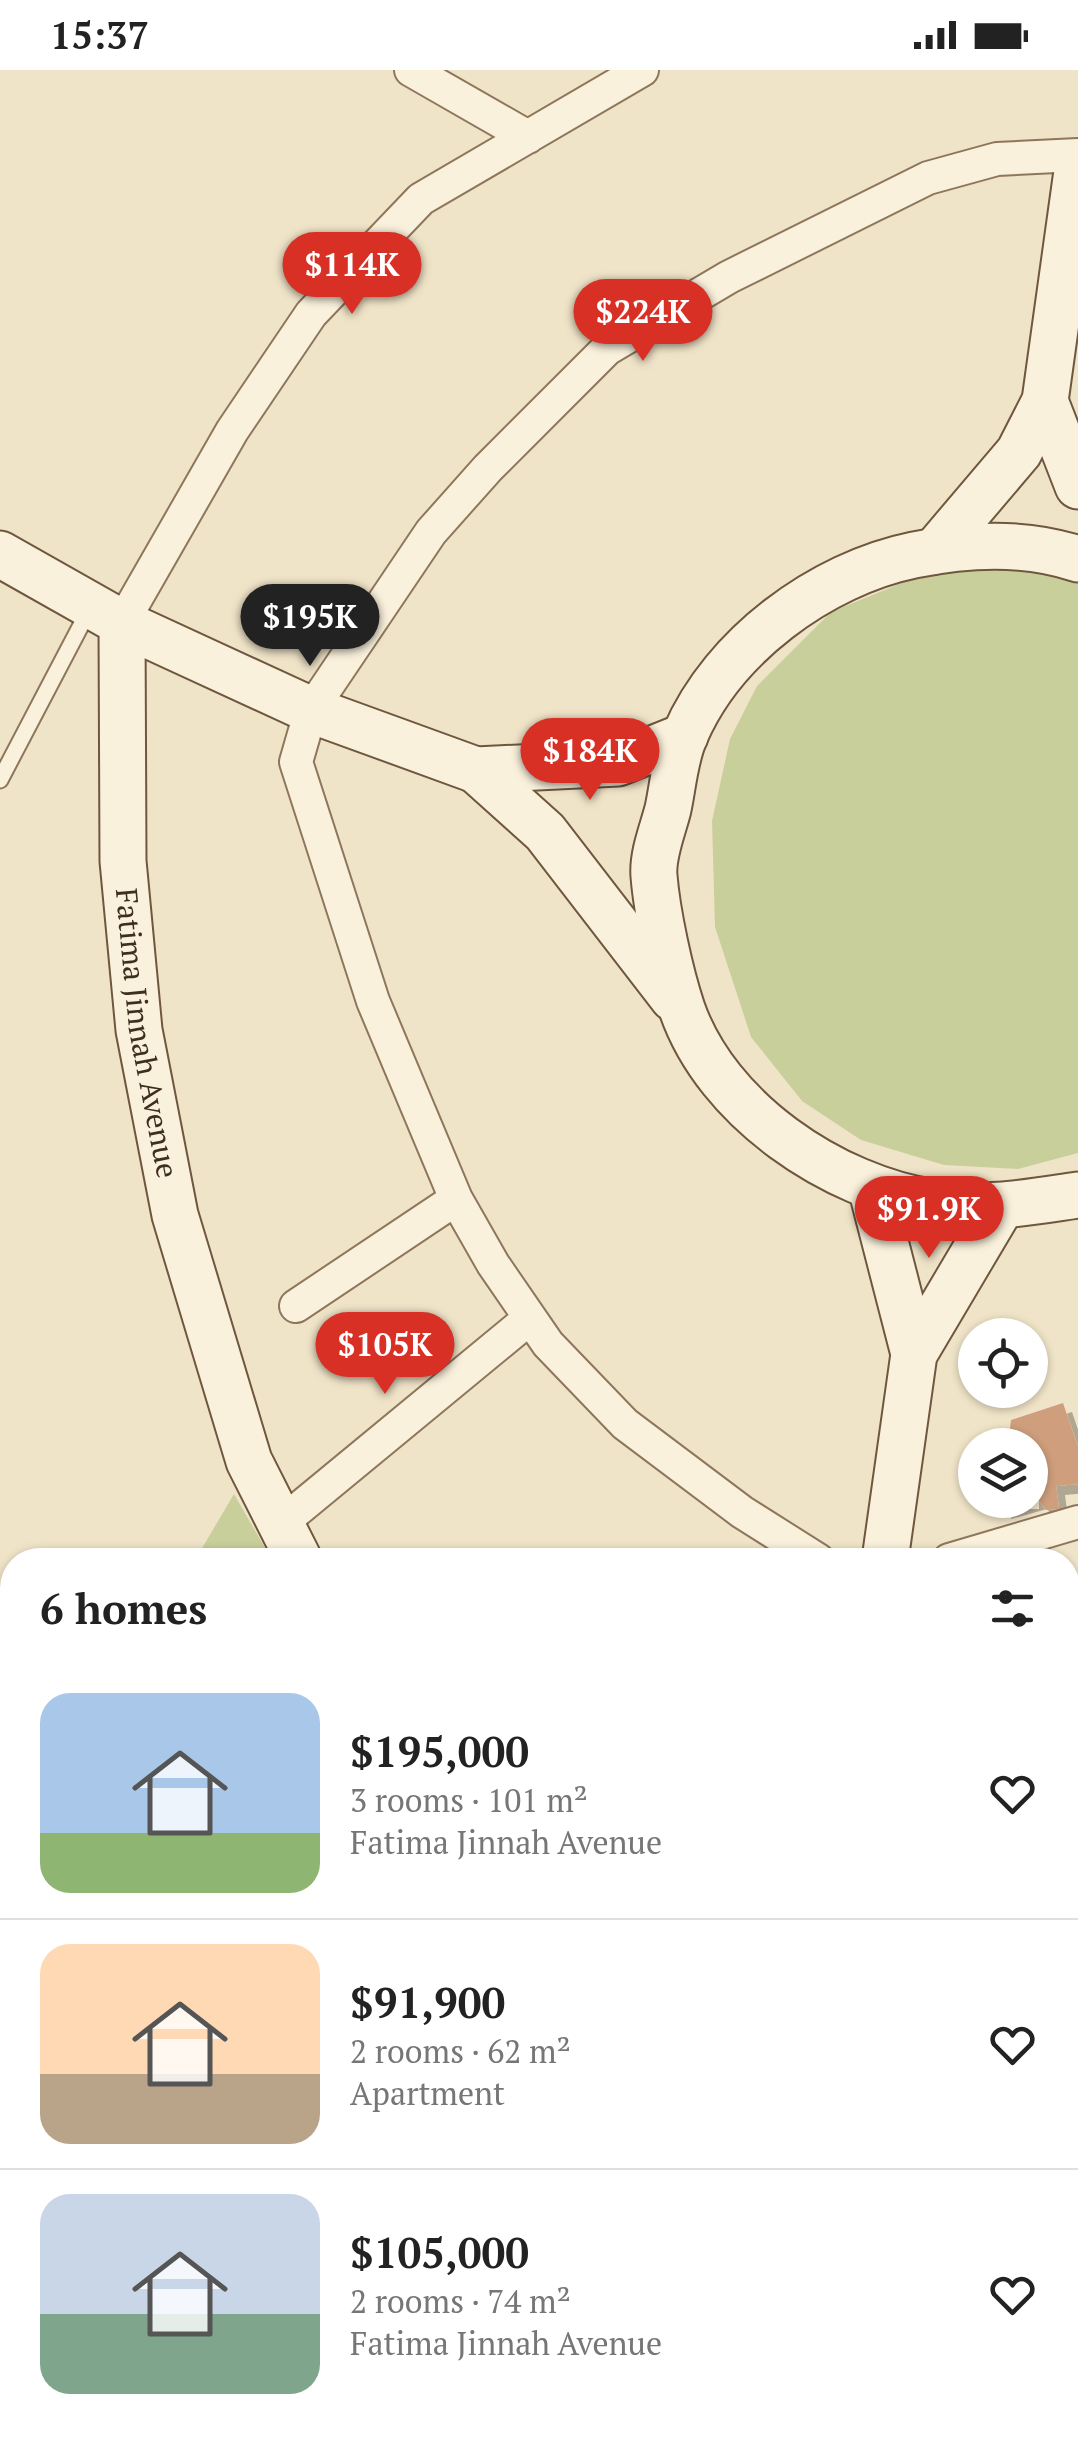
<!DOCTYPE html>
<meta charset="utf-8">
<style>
:root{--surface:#fff;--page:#f2f2f2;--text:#222;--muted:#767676;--line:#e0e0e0;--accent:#d93025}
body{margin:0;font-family:"PT Serif",serif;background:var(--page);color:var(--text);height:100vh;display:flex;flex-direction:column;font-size:38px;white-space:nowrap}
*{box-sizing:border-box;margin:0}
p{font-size:32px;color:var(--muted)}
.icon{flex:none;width:55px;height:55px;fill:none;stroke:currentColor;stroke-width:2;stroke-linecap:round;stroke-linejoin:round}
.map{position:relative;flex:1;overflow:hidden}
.details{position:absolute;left:0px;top:1478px;width:1080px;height:892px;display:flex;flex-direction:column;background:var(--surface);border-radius:40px 40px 0 0;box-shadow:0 2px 8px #0004}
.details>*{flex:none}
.tools{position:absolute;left:958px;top:1248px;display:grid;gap:20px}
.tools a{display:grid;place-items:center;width:90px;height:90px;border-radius:50%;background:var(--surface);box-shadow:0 2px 8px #0004;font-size:50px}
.price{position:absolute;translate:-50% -85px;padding:0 22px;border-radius:35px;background:var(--accent);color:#fff;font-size:32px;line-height:65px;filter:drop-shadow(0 2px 5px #0008)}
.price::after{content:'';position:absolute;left:50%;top:60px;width:30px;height:22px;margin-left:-15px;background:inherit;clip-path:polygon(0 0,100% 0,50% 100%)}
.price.active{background:#222;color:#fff}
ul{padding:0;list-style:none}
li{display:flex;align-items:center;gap:30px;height:250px;padding:0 40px}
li+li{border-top:2px solid var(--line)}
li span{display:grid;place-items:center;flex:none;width:280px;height:200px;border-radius:30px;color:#555}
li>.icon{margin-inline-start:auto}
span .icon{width:120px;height:120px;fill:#fffc;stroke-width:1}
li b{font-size:42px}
h2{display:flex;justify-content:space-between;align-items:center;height:120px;padding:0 40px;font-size:42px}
.status{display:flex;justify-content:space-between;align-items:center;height:70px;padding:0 50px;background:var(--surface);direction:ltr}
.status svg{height:28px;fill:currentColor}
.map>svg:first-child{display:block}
.green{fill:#c9cf9b}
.building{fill:#cf9f7d;filter:url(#shadow)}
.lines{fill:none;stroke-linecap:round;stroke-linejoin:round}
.lane-casing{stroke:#8d765c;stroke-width:19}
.street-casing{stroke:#8d765c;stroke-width:36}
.secondary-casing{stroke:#6f573f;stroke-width:49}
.lane{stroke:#faf1dc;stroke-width:15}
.street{stroke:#faf1dc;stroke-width:32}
.secondary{stroke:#faf1dc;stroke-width:45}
.labels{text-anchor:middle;stroke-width:9;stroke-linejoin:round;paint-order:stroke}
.street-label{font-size:30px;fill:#3d2e20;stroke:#f7eed8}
</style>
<div class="status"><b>15:37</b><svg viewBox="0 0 49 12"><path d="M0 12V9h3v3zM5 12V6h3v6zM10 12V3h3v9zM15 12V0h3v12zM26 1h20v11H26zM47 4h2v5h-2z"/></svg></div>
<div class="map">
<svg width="1078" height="2369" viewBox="0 0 1078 2369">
<defs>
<filter id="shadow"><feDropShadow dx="9" dy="9" stdDeviation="0" flood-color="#0004"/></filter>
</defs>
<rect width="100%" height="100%" fill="#f0e4c8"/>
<path class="green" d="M1078,493V1083L1018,1099L944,1095L861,1070L802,1031L751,967L715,857L712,751L730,669L757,616L831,542L938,498Z
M234,1424L272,1490H195Z
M0,1802L10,1808L12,1804V2316L0,2322Z
M14,2358H796L809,2369H0V2364Z"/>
<path class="building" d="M1063,1333L1078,1377V1414L1056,1416L1059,1439L1046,1440L1038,1430L1002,1440L1003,1430H1030V1375H1008L1011,1350Z
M851,2358H949L944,2369H881Z"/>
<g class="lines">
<g class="lane-casing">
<path id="lane" d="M0,710L89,540"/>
</g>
<g class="street-casing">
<path id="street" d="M411,0L528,67
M122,553L232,361L311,244L421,129L642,0
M296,1236L456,1129
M279,1455L530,1248
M818,1490L742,1442L625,1354L548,1274L493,1194L456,1129L373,931L296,692L311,640L431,462L488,398L607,279L729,207L928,108L997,89L1078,85
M949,1490L1078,1452
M1068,1804L1078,1805"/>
</g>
<g class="secondary-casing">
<g id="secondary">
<path d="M1045,331L1078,416"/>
<path d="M935,481L1019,382L1045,331L1078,94"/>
<path id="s1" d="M0,484L122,553L123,791L139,960L175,1145L249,1391L299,1490"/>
<path d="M1078,489C1025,471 968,474 914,485C821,504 723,576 685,665C675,687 673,716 668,739C663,759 652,785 654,806C657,843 670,903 682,939C717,1040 833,1118 935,1133C984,1141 1030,1132 1078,1125"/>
<path d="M122,553L311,640L476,700L618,693L685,666"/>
<path d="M476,700L545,762L673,928"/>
<path d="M871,1117L914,1284"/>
<path d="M885,1490L914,1284L1001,1137"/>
<path d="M1068,2019L1078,1984"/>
<path d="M1068,2152L1078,2159"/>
<path d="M0,2345L12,2339"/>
</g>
</g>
<use href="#lane" class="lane"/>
<use href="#street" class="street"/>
<use href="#secondary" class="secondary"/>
</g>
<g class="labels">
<g class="street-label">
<text dy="10" stroke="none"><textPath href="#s1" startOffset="552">Fatima Jinnah Avenue</textPath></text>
</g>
</g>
</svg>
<div class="tools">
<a><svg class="icon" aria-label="locate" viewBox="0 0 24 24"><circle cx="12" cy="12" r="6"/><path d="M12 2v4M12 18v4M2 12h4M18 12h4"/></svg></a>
<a><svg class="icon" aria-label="layers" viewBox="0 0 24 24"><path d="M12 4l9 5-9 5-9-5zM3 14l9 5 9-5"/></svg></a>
</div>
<b class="price" style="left:352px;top:247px">$114K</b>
<b class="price" style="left:643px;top:294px">$224K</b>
<b class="price active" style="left:310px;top:599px">$195K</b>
<b class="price" style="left:590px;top:733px">$184K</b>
<b class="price" style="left:929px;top:1191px">$91.9K</b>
<b class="price" style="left:385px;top:1327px">$105K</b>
<section class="details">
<h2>6 homes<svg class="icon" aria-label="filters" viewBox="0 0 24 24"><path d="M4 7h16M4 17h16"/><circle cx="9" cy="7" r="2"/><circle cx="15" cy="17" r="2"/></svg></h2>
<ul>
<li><span style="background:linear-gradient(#a9c7e8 70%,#8fb573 0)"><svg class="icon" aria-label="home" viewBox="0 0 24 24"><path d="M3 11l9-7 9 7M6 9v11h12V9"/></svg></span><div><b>$195,000</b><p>3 rooms · 101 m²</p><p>Fatima Jinnah Avenue</p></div><svg class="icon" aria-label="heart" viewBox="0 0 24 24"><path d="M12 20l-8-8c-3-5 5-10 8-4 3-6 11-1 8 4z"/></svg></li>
<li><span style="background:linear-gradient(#ffd9b3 65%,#b9a48a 0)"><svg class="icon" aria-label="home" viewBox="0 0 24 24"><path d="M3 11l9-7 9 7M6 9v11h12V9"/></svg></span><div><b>$91,900</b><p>2 rooms · 62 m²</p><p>Apartment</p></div><svg class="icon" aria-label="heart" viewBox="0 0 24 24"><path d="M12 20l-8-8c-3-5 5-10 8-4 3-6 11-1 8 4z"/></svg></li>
<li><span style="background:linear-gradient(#c9d6e8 60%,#7fa58c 0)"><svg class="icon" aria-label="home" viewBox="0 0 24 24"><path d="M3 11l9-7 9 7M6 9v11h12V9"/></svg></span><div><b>$105,000</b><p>2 rooms · 74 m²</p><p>Fatima Jinnah Avenue</p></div><svg class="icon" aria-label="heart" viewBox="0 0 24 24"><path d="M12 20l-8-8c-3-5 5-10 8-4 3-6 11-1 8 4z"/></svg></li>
</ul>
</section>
</div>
